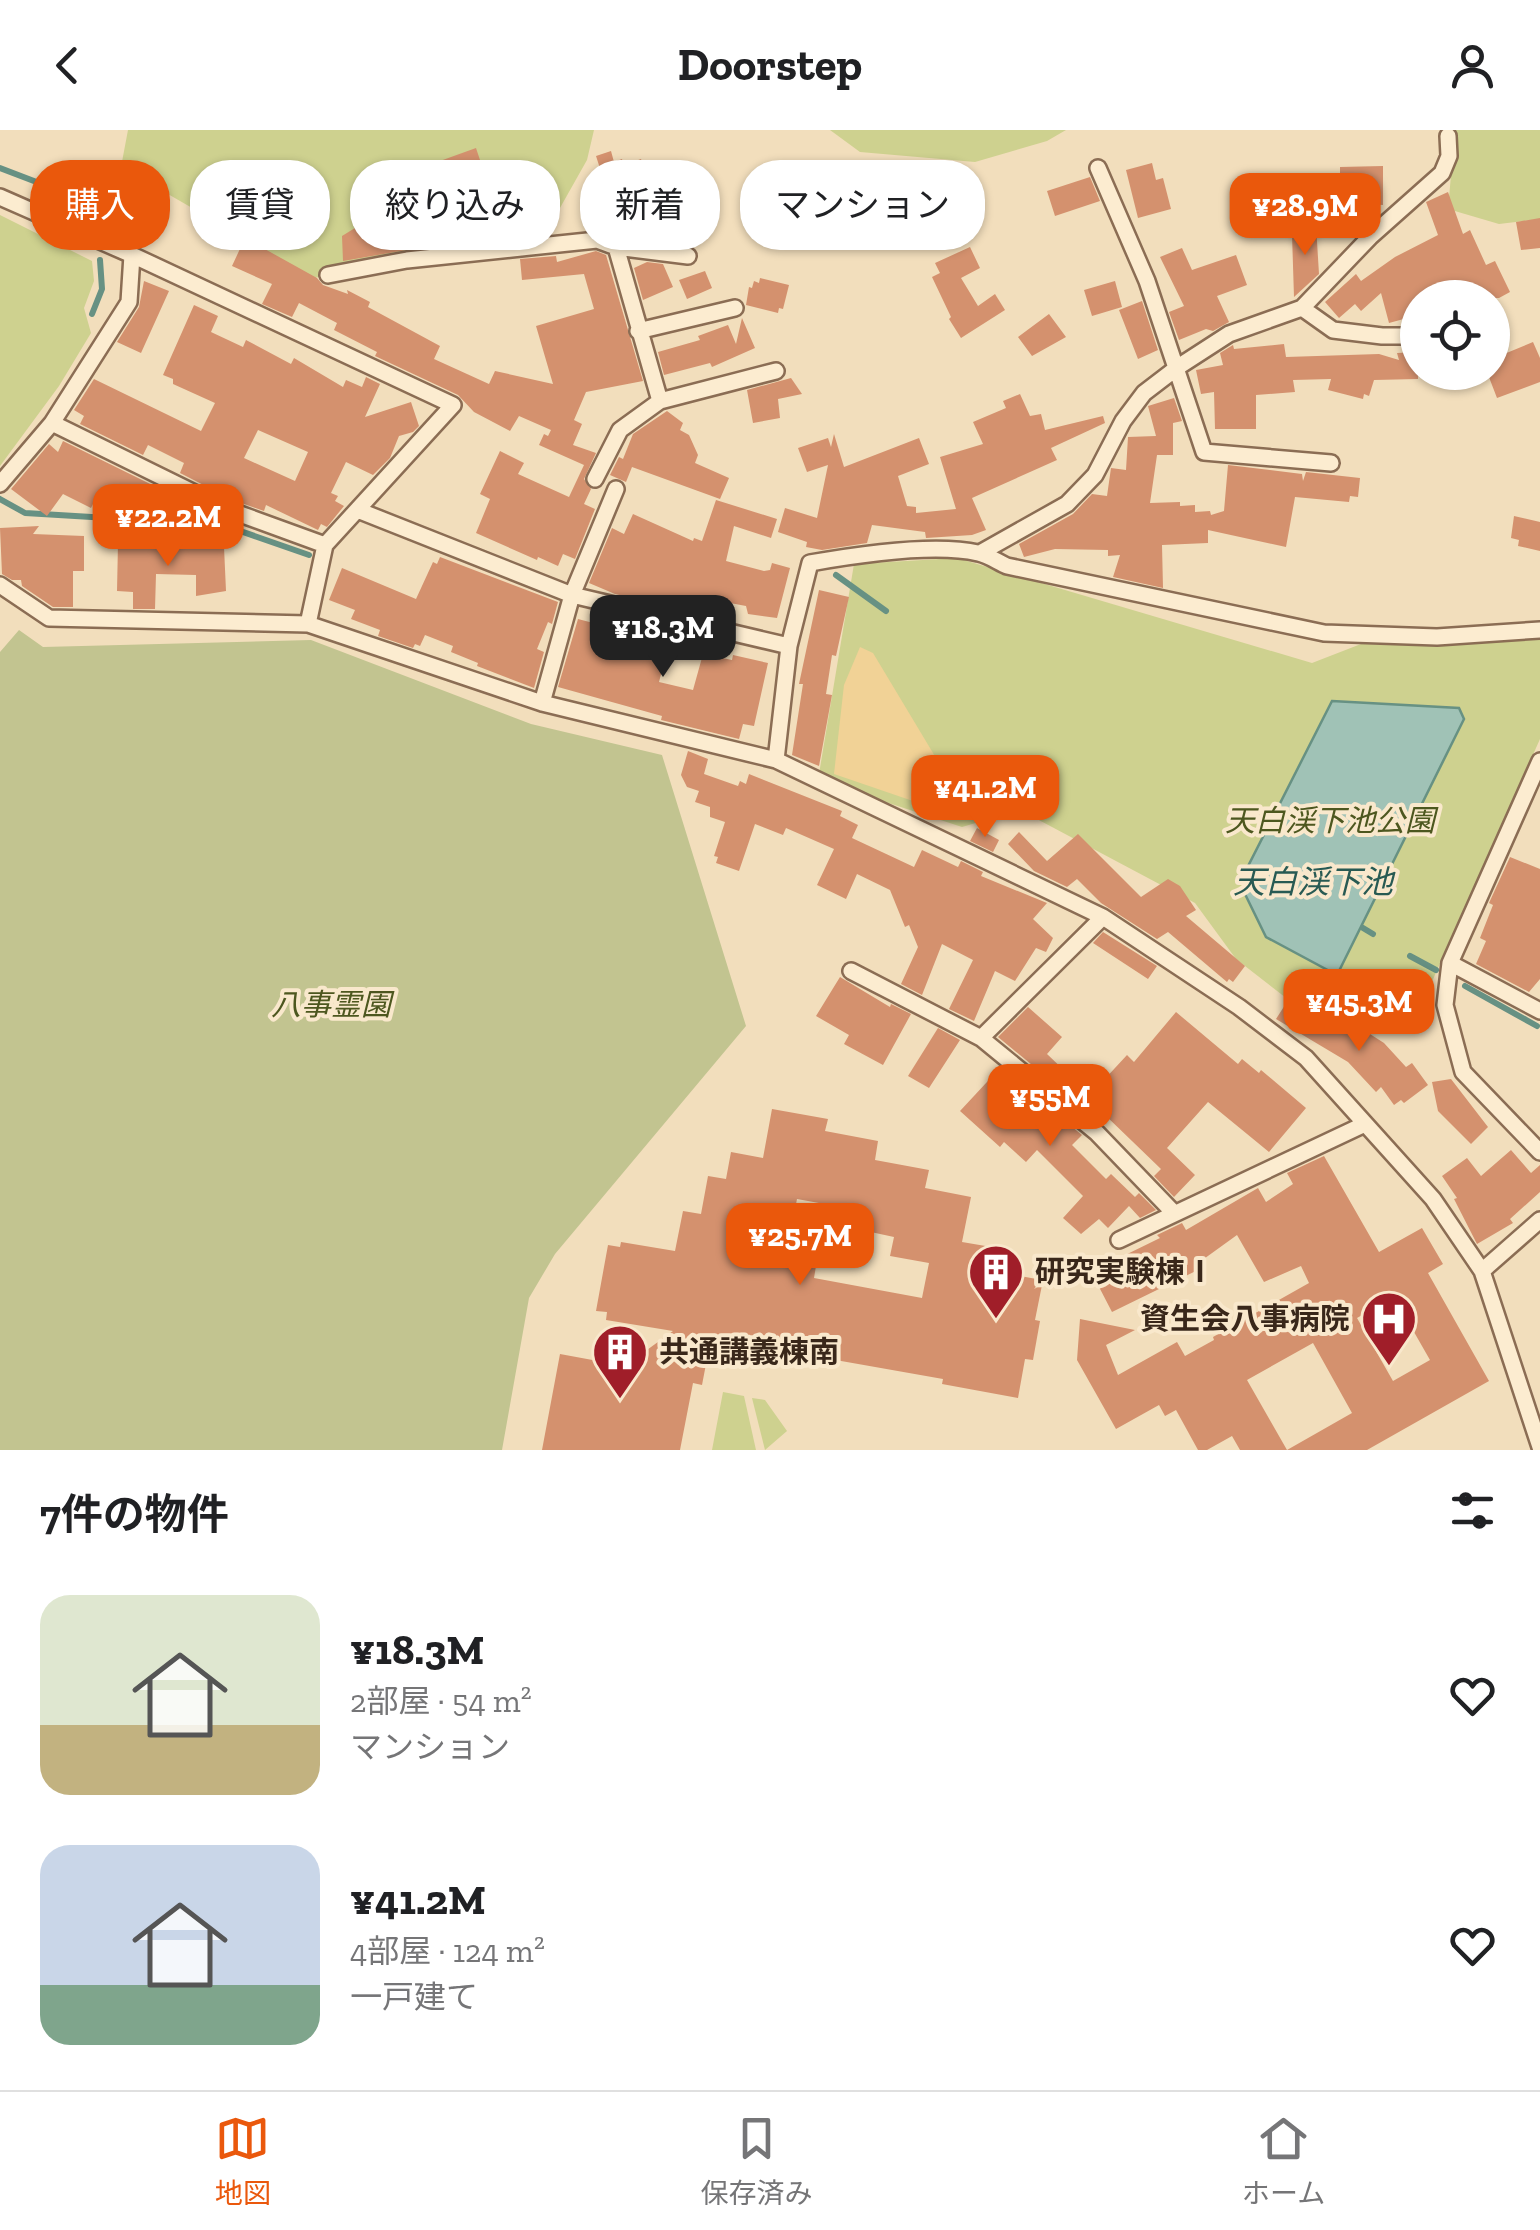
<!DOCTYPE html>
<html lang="ja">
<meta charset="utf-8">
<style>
:root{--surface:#fff;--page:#f2f2f2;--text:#202124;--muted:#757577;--line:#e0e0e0;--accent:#ea580c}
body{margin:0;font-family:"Zilla Slab","Noto Sans JP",serif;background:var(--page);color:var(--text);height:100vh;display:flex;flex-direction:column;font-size:38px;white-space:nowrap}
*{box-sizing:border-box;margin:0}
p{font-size:32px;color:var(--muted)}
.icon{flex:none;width:55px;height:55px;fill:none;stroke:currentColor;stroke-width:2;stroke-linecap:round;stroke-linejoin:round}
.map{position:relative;height:1320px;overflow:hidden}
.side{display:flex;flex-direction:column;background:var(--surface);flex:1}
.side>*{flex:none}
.hud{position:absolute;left:30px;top:30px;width:1000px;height:90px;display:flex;gap:20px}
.controls{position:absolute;left:1400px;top:150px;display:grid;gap:20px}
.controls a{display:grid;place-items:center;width:110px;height:110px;border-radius:50%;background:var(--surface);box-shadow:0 2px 8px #0004;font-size:50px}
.price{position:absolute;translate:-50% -85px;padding:0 22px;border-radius:20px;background:var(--accent);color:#fff;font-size:32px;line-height:65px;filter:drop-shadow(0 2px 5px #0008)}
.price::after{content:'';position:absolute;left:50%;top:60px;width:30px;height:22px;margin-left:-15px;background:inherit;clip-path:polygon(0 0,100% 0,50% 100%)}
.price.current{background:#222;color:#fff}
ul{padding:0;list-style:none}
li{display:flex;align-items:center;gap:30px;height:250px;padding:0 40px}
li span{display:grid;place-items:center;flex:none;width:280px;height:200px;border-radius:30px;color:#555}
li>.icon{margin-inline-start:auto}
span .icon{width:120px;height:120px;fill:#fffc;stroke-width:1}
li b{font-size:42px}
h2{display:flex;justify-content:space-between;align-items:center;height:120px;padding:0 40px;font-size:42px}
.tag{padding:0 35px;border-radius:40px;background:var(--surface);box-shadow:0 2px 8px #0004;font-size:35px;line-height:90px}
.tag.current{background:var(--accent);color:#fff}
header{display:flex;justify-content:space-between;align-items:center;height:130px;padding:0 40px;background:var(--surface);font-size:45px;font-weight:700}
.tabs{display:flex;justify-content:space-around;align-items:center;height:140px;border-top:2px solid var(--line);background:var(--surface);font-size:28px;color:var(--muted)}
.tabs a{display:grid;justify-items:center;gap:5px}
.tabs .current{color:var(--accent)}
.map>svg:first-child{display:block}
.green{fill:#ced18f}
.sand{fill:#f1d296}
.cemetery{fill:#c2c490}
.water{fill:#a0c2b6;stroke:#679183;stroke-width:2.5}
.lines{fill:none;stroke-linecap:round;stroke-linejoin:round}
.stream{stroke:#679183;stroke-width:6}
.building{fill:#d4916e;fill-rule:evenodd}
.minor-casing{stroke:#8b6d54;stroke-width:20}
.minor{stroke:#fcecd0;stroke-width:15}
.labels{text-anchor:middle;stroke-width:8;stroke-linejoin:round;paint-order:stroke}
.park-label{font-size:30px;font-style:italic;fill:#4d571f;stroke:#f9e8cc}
.poi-label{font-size:30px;font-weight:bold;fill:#39271a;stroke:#f9e8cc;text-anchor:start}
.water-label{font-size:32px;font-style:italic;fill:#285a53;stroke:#f9e8cc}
</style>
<header><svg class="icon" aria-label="back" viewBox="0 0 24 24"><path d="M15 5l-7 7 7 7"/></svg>Doorstep<svg class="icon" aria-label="person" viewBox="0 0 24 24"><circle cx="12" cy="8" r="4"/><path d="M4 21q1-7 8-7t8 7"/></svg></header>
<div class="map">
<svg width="1540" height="1320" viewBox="0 0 1540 1320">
<rect width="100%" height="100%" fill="#f2debc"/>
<path class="green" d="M128,0H594L587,30L556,85L472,119L314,148L121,37Z
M830,0H1066L1047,11L975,32L860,22Z
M1455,0H1540V89L1499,94L1448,79Z
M0,85L92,131L94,151L84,178L91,203L59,256L0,336Z
M957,428L1312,533L1361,514L1454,515L1540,508V609L1430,856L1409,879L1368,889L1336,888L1299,878L1236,829L1195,773L1020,680L962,697L818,650L854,434Z
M723,1262L744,1266L756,1320H712Z
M752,1268L765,1270L787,1301L765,1320Z"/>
<path class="sand" d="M860,517L873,523L951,653L945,682L834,644L844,555Z"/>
<path class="cemetery" d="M19,500L43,517L311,510L531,594L662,625L746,896L555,1124L529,1168L502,1320H0V522Z"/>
<path class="water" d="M1332,571L1459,578L1464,589L1337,845L1266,807L1244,762L1247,755L1241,750Z"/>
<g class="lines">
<path class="stream" d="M0,38L81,69L95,100
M92,184L102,159L100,130
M0,369L25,383L175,392
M187,393L223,395L309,425
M836,445L886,481
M1363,798L1373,804
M1410,826L1436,840
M1465,856L1537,896"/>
</g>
<path class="building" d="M476,18L486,48L451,60L440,31Z
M611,21L614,32L622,29L623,33H630L641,29L650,57L640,60L650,96L624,103L611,56L606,57L596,26Z
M1152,33L1156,50L1163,48L1171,79L1138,88L1126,40Z
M1383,36V75L1340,73V37Z
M1090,47L1100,71L1055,86L1047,61Z
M520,58L538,105L518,107L510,95L500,65Z
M1247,61L1320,63L1321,95L1244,93Z
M1448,62L1463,104L1470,100L1486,135L1495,131L1510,162L1499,168H1418V181L1410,183L1411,187L1389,193L1381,163L1361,181L1355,174L1339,188L1325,172L1356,144L1361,151L1395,127L1438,105L1426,72Z
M420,77L424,117L343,131L342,106L355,98L356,85L373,86L372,82Z
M1540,88V118L1521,120L1516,92Z
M1316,95L1319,144L1294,167L1292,104Z
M245,108L317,148L323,155L348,164L347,160L370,172L368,177L440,216L434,229L489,254L495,241L553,254L536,196L594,179L584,144L522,150L520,129L556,126L557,132L596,121L606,125L643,251L586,262L574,290L582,294L573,315L596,323L584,349L591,359L584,374L595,379L575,429L563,424L558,436L538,427L537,430L476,403L490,369L480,364L500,321L524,333L518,344L569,367L584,335L539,315L544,304L548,306L551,300L519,286L510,301L474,282L458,265L375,226L377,222L334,200L337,193L299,173L292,187L262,174L272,154L232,136Z
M970,117L980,138L961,148L978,176L995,164L1005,180L961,208L949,189L951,187L932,147L940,143L935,133Z
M1182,118L1192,140L1236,125L1247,155L1217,166L1229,192L1213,201L1206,199L1179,210L1169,182L1184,176L1160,127Z
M647,132L663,134L673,157L643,170L634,138Z
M705,141L712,158L687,169L679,150Z
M760,148L789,155L783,179L779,178L778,183L746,175L749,157L752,158L754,151L759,153Z
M144,151L169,161L141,223L117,212L139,177Z
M1115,151L1122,177L1092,186L1084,160Z
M1142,171L1158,220L1138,229L1119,180Z
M194,175L218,186L211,202L243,217L246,210L291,234L294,228L343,257L346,250L362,257L366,247L380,254L365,287L411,272L419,296L413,302L399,306L390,328L373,345L346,332L331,363L338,366L335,371L344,376L327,397L321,394L318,400L266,375L264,381L233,370L180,343L184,333L148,315L143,325L80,294L84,286L74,280L94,249L201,301L215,273L173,254V249L163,245ZM258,300L308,322L295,351L244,328Z
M1049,184L1066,207L1032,226L1018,207Z
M742,188L755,218L712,237L710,233L664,245L658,222L700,210L698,206L728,195L736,214Z
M1533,212L1540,228V252L1497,268L1487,242H1492V229Z
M1284,214L1286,227L1379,224L1399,230L1397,223L1418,222V249L1374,250L1369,266L1364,264L1363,269L1328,260L1331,249L1293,250L1295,262L1256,265V299H1215L1214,262L1201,264L1196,240L1223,235L1220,223L1233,215L1234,219Z
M791,248L802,264L778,269L780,288L753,293L747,260Z
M1020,264L1030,286L1041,284L1045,300L1103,286L1105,293L1051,318L1057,330L972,368L986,400L972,405L926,408L925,402L872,395L867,413L822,420L806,417L807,412L778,402L785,378L817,388L828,335L807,342L798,318L828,308L831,317L834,304L844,337L919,308L929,334L898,346L907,376L916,377V383L956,379L940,327L983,314L973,292L1006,278L1003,271Z
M1174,268L1182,291L1173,293V325H1157L1150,373L1180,372V376L1195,375V382L1210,381L1211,385L1224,381L1228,335L1302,344L1303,351L1306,342L1360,348L1358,367L1350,366L1349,372L1295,367L1286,417L1208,400V413L1162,415L1163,458L1113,447L1120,425L1108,426V420L1055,419L1024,427L1019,414L1073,384L1092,364L1107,366L1111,338L1126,340L1128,307L1156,306L1148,276Z
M667,281L683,293L680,300L689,305L698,325L695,333L729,348L720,369L632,337L626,352L610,345L619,327L623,329L633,304Z
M63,311L199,378L188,402L127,372L123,382L95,370L91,378L63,364L47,386L11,359L49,314L58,322Z
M716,370L777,389L771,408L734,396L726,431L764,441L770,440L772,433L790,438L777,488L748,484L746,476L714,470L710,486L615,464L589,453L612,398L624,404L633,384L693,411L694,408L702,411Z
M1514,386L1540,392V421L1518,416L1519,410L1511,408Z
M39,396L33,404L84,406V441H73V477H53L22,456L21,450H12L2,444L0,398Z
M118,413L224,417L226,461L196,466V445L156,444L155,479H133V462L117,461Z
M440,427L558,472L552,494L548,492L537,519L544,522L534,558L477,536L478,533L451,522L453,516L425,505L420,516L415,514L413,518L378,506L380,500L351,489L355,480L329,470L342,438L416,469L433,432L437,434Z
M819,460L849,467L836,526L832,525L826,564L832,565L819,636L792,625L803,554H799Z
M578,489L669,513L659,552L693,560L703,524L732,530L733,525L768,533L754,596L743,594L739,609L661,590L662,586L558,557Z
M688,621L708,629L704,644L738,656L740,651L746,654L749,644L842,681L840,686L858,695L852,708L914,737L922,720L958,737L961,731L983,742L981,746L1047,773L1033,789L1053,808L1046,822L1036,818L1015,851L995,841L974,891L949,879L973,830L942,814L922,865L901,854L918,817L909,795L905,797L890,760L857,744L846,769L817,755L834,719L786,698L783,705L755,694L739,741L716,733L718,727L714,726L725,692L710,687V677L695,672L699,661L687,657L681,645Z
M977,698L999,710L993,722L970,711Z
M1019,702L1047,731L1078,704L1141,767L1168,749L1180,756L1196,780L1186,786L1245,836L1233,852L1229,849L1227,852L1168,802L1157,809L1101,773L1077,749L1067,757L1034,741L1008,714Z
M1510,727L1540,739V849L1529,862L1476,834L1486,811L1480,808L1493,775L1489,773Z
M1103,802L1157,836L1148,849L1093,813Z
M840,847L890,877L891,874L911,884L883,935L844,914L849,905L816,886Z
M1285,875L1299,885L1304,877L1331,894L1336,887L1356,901L1359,897L1384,913L1406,937L1412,933L1428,955L1404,973L1401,970L1394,975L1381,957L1376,962L1348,932L1276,889Z
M1028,877L1062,907L1047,924L1090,965L1127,925L1134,932L1176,882L1238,934L1242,929L1259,943L1261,940L1306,978L1269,1022L1208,972L1167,1018L1195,1045L1174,1067L1154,1046L1161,1039L1104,984L1099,990L998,907Z
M938,898L960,910L929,958L908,946Z
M1000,938L1082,1005L1072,1015L1106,1049L1111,1044L1135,1067L1139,1063L1156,1080L1140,1088L1129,1076L1108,1098L1099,1089L1081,1104L1063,1088L1083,1066L1037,1020L1026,1032L1004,1012L1000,1017L960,981Z
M1451,949L1488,997L1471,1014L1438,981L1432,952Z
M772,979L828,989L825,1001L878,1011L875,1030L929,1040L925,1058L971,1067L962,1112L1009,1120L1004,1143L1042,1150L1034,1159L1042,1155L1035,1190L1040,1191L1033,1230L1025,1229L1018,1268L942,1254L943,1249L711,1208L702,1255L693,1253L680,1320H542L560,1224L625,1236L673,1201L606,1190L607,1182L596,1181L608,1115L620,1117L621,1112L675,1121L683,1081L701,1084L708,1046L726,1049L731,1022L763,1028ZM797,1069L830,1075L825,1098L842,1101L843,1096L894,1107L890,1126L929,1133L922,1168L814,1148L816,1136L785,1131Z
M1511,1020L1531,1043L1540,1035V1062L1510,1089L1513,1093L1477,1114L1454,1069L1457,1068L1442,1046L1467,1028L1481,1046Z
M1324,1026L1379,1122L1422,1098L1443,1134L1428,1143L1489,1251L1367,1320H1287L1352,1283L1313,1213L1247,1250L1287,1320H1240L1232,1306L1207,1320H1198L1176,1280L1165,1286L1159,1275L1116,1299L1077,1230L1080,1189L1135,1200L1106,1215L1118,1245L1177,1212L1185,1226L1214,1210L1213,1207L1309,1153L1301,1136L1264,1152L1237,1105L1201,1131L1204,1137L1112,1182L1098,1155L1119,1145L1113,1131L1160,1108L1157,1105L1182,1093L1186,1100L1258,1058L1266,1072L1293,1054L1287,1043ZM1394,1167L1430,1230L1393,1251L1357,1188Z"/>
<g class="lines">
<g class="minor-casing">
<path id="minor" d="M1098,38L1147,151L1204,322L1331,333
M0,67L132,125L453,275L325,415L308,494
M616,117L660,271
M328,145L407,130L597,110L616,117L688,126
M1302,178L1333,200L1382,206H1418
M638,201L735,178
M52,293L229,380L325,415
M595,349L620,300L660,271L776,241
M0,354L52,293L129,172L132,125
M360,381L572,465L789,516
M980,423L1067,374L1095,345L1123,291L1144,263L1178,237L1229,204L1302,178L1370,107L1442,43L1449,26L1448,6
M0,455L49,488L308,494L542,573L776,630L1103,787L1239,877L1306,928L1433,1069L1482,1141L1540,1317
M542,573L572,465L616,359
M776,630L789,516L810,433C855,425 935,413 978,423C988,425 998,432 1007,436L1324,503L1437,507L1540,500
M1540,631L1450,833L1445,875L1463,942L1540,1022
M1450,833L1540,881
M851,841L981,908L1097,1003L1174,1083
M981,908L1103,787
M1119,1110L1365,994
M1482,1141L1540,1090"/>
</g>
<use href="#minor" class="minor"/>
</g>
<defs>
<g id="building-pin" transform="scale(2.875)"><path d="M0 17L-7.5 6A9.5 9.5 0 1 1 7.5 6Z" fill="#a01e29" stroke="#f9e8cc"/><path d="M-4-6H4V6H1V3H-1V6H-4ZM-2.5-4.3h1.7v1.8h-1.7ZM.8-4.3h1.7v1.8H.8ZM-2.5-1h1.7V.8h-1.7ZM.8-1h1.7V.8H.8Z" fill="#fff"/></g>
<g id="hospital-pin" transform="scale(2.875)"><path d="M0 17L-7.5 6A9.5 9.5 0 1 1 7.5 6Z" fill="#a01e29" stroke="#f9e8cc"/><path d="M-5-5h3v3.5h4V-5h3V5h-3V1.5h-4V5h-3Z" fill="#fff"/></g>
</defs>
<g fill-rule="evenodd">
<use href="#building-pin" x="996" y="1142"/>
<use href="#hospital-pin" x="1389" y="1189"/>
<use href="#building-pin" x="620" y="1222"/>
</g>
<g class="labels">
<g class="park-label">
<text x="1330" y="701">天白渓下池公園</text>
<text x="331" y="885">八事霊園</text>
</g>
<g class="poi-label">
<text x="1035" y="1152">研究実験棟Ⅰ</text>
<text x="1350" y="1199" text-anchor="end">資生会八事病院</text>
<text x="659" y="1232">共通講義棟南</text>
</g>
<g class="water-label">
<text x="1313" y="763">天白渓下池</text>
</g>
</g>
</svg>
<div class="controls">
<a><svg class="icon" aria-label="locate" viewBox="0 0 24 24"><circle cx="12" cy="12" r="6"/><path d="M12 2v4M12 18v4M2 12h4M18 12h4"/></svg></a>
</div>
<b class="price" style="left:1305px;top:128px">¥28.9M</b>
<b class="price" style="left:168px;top:439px">¥22.2M</b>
<b class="price current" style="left:663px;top:550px">¥18.3M</b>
<b class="price" style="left:985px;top:710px">¥41.2M</b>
<b class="price" style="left:1359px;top:924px">¥45.3M</b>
<b class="price" style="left:1050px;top:1019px">¥55M</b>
<b class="price" style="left:800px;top:1158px">¥25.7M</b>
<div class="hud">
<a class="tag current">購入</a>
<a class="tag">賃貸</a>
<a class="tag">絞り込み</a>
<a class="tag">新着</a>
<a class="tag">マンション</a>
</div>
</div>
<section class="side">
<h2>7件の物件<svg class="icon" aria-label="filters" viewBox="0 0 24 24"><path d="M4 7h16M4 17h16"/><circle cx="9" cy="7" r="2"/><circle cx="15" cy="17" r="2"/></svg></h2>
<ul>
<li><span style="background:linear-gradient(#dfe7d0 65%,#c2b280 0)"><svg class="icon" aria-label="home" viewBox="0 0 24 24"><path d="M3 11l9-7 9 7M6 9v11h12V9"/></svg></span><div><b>¥18.3M</b><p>2部屋 · 54 m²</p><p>マンション</p></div><svg class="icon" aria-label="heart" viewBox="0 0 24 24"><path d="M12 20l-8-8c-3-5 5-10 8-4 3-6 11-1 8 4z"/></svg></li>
<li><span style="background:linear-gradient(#c9d6e8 70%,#7fa58c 0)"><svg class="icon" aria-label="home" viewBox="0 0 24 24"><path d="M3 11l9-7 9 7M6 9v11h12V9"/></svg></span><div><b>¥41.2M</b><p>4部屋 · 124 m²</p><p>一戸建て</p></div><svg class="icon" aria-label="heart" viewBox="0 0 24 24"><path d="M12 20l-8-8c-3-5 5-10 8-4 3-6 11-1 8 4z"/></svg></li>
</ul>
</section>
<nav class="tabs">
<a class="current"><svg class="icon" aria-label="map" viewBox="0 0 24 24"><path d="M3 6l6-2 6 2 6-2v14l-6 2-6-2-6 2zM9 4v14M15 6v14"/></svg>地図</a>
<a><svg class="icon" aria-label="saved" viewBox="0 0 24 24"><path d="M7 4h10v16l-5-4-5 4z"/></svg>保存済み</a>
<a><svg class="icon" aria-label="home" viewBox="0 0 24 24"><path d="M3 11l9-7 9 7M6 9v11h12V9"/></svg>ホーム</a>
</nav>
